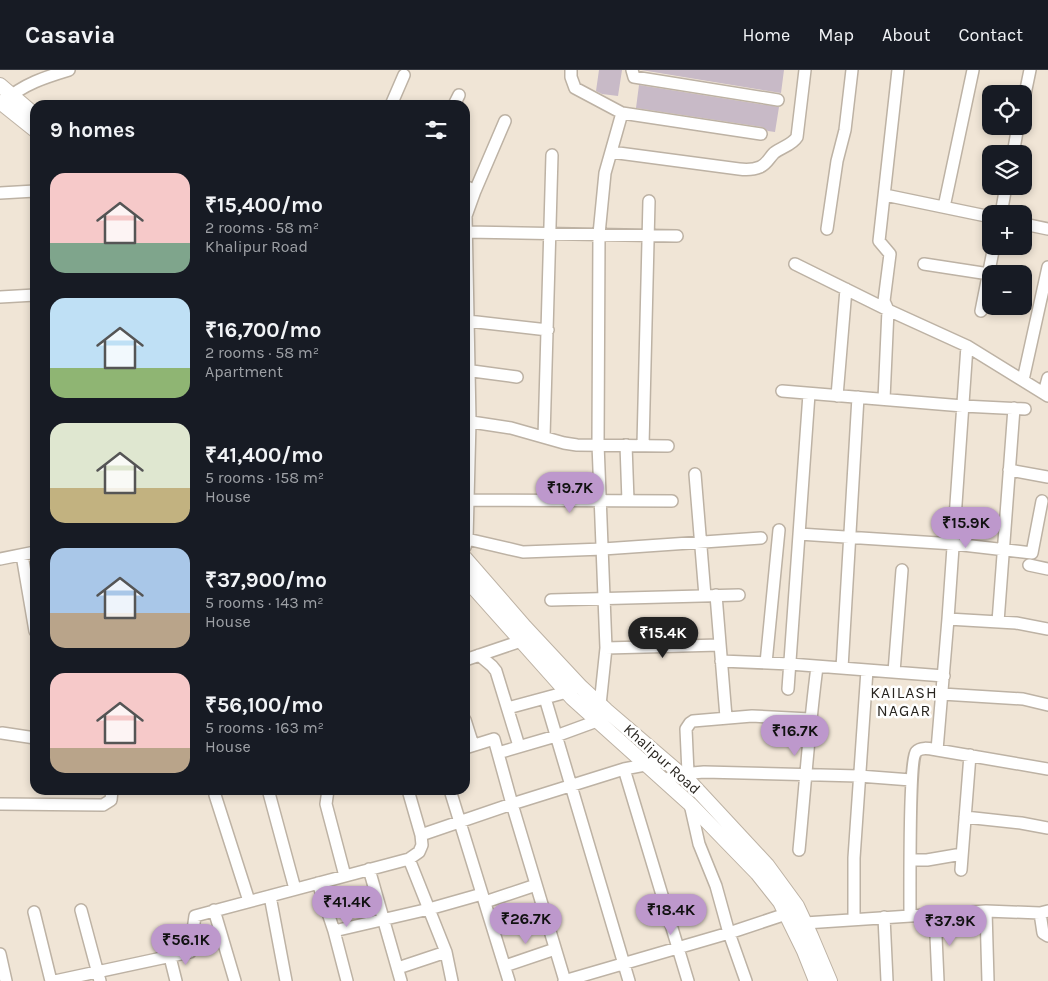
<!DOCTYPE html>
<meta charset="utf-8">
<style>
:root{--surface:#171b24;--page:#242831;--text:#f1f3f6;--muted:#9ea1a6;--line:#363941;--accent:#bd98cc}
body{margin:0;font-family:Karla,sans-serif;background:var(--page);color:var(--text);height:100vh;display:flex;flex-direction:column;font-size:19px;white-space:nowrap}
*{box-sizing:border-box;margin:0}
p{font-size:16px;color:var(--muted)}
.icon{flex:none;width:28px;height:28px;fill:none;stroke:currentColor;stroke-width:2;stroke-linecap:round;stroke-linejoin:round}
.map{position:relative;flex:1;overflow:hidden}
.drawer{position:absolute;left:30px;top:30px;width:440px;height:695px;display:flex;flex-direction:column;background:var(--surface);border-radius:15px;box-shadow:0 2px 8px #0003}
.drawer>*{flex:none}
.fabs{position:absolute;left:982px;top:15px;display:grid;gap:10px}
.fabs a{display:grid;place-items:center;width:50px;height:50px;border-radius:10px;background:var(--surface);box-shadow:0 2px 8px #0003;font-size:25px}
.price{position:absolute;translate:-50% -42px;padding:0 11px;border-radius:18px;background:var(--accent);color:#111;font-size:16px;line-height:32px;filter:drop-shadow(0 1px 2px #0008)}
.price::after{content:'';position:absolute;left:50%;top:30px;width:15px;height:11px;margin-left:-8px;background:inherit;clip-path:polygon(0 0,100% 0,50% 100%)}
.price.current{background:#222;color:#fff}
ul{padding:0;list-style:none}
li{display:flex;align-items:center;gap:15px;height:125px;padding:0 20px}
li span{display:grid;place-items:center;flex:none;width:140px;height:100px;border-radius:15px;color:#555}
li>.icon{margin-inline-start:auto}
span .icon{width:60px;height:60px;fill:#fffc;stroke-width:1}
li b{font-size:21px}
h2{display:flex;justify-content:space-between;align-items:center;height:60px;padding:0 20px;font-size:21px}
header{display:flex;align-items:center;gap:30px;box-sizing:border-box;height:70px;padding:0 25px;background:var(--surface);border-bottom:1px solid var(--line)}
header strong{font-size:24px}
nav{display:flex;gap:28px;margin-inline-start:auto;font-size:18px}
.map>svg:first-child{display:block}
.building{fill:#c8bac7}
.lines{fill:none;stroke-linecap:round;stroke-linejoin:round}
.minor-casing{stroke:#bdb2a4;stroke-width:14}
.tertiary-casing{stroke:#bdb2a4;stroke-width:16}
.minor{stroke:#fff;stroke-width:11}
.tertiary{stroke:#fff;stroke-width:14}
.labels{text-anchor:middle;stroke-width:5;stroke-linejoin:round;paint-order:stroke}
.street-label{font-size:15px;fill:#28241f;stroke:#fff}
.neighbourhood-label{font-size:16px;letter-spacing:1px;fill:#28241f;stroke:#fff}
</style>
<header>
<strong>Casavia</strong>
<nav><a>Home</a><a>Map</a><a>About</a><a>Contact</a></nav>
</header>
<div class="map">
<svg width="1048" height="911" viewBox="0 0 1048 911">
<rect width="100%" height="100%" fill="#f0e5d6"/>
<path class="building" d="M599,0H622L618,26L602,24L596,21Z
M641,0H784L781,23Z
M639,15L779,37L775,62L768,61L762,57L636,38Z"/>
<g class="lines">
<g class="minor-casing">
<path id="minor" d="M571,0V7L575,18L622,43L761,64
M632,0L634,7L778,30
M1024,29L1030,0
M5,31C23,14 46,7 69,0
M391,35L404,5
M454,35L459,25
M611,82L739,99C747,100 753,100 760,97C767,94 769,88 774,83C782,77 792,75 797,67L805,0
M1013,84L1018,56
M465,116L475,121L505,51
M0,123L35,121
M885,125L991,147
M944,137L973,0
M1001,144L1006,116
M1024,154L1048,159
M827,159L837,91L845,60L852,0
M466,162L677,166
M795,194L888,240L967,276L1048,326
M924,194L989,204
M0,227L35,225
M981,241L994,176
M468,251L548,260
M465,300L517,307
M1023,310L1048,197
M782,321L963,336L1025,339
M1044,323L1048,308
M837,326L846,219
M884,329L888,240L884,231L890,184L879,171L898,0
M465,351L511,358L564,373L577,375L668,376
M544,367L552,85
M626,375L628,431
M643,375L649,131
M1009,400L1048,407
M695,404L705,526
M468,430L672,431
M799,464L954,474L1032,483L1042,431
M467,469L523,482L603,479L761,468
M465,477L467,469L470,351L466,146L475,121
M22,485L35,561
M0,489L35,482
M1029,495L1048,499
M716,525L726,647
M551,530L739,525
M948,549L1016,553L1048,559
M998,552L1014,338
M606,578L720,575
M479,585L492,596L496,601L519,676
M465,590L527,569
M721,591L790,594L944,606
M766,593L779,460
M842,598L858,327
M894,602L902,500
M788,619L809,324
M942,624L1023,629L1048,635
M545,628L629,911
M508,638L567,622
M465,650L473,675
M2,663L35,668
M465,678L494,669L512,734L565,911
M937,680L948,549L967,276
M498,683L556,666L597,651L600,635L606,578L598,374L599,164L605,103L622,43
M624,699L688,911
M688,703L686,659L690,653L693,651L752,646L810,649
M664,710L681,704L704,702L859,706L911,710
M215,720V725L249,831
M270,720L269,723L295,819
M328,720L326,734L345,806
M450,720L509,911
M0,734L103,735L111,730L112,720
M690,734L699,774L716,816L729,863L746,911
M965,747L1021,753L1048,758
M421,765L512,734L624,699L666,691
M799,780C805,719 809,657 817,597
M409,789L446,882L452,911
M911,790H927L962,784
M369,799L401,911
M961,800L970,685
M318,813L334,861L347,911
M270,826L286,911
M485,832L536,815
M81,840L100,911
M214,840L235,911
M986,841L988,911
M34,842L51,911
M1040,843L1043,863L1048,866
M935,844L938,911
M910,846C910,825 909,689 916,682C921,676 931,679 937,680L1048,699
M884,847L887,911
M854,849V788L867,600
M805,853L986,841L1040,843L1048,841
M334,861L429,839L482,824
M0,884L6,911
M170,887L176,911
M505,896L555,879
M398,898L446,882
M55,911L190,882L195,846L409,789L419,782L422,775L421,765L408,720
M564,911L729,863L786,844"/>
</g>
<g class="tertiary-casing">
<path id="tertiary" d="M0,15L35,45
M0,32L35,60
M465,488L525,557L581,617L606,640L690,712L767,795L797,836L811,866L830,911
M465,508L572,628L690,734L757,803L780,832L804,881L816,911"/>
</g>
<use href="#minor" class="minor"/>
<use href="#tertiary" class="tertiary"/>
</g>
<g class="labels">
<g class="street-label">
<text transform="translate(662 689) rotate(42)" y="5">Khalipur Road</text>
</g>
<g class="neighbourhood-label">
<text x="904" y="628">KAILASH<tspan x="904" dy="18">NAGAR</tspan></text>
</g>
</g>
</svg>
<div class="fabs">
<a><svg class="icon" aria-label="locate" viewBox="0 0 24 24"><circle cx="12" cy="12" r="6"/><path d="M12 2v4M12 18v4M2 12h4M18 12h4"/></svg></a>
<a><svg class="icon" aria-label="layers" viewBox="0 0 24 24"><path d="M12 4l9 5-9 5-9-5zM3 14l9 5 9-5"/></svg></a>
<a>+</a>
<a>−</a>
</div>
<b class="price" style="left:570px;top:444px">₹19.7K</b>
<b class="price" style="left:966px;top:479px">₹15.9K</b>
<b class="price current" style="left:663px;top:589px">₹15.4K</b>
<b class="price" style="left:795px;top:687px">₹16.7K</b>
<b class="price" style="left:347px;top:858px">₹41.4K</b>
<b class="price" style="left:671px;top:866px">₹18.4K</b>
<b class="price" style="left:526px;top:875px">₹26.7K</b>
<b class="price" style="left:950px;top:877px">₹37.9K</b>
<b class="price" style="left:186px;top:896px">₹56.1K</b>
<section class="drawer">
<h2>9 homes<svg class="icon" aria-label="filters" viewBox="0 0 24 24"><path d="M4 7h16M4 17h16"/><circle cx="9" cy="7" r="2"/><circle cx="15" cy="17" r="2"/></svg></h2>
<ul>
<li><span style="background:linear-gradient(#f6c9c9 70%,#7fa58c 0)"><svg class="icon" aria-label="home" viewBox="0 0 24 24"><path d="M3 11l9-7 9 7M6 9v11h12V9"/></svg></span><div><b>₹15,400/mo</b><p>2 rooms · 58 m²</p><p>Khalipur Road</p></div></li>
<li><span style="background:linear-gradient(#bfe0f5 70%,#8fb573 0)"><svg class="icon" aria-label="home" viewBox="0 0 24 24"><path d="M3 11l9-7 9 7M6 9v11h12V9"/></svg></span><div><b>₹16,700/mo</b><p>2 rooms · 58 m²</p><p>Apartment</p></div></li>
<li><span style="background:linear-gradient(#dfe7d0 65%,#c2b280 0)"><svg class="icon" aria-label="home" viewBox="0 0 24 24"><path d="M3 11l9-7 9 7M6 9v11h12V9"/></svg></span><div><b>₹41,400/mo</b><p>5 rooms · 158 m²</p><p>House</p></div></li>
<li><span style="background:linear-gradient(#a9c7e8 65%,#b9a48a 0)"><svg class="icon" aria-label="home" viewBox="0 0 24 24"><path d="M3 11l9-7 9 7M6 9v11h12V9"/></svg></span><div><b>₹37,900/mo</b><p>5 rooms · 143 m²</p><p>House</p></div></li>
<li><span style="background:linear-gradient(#f6c9c9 75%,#b9a48a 0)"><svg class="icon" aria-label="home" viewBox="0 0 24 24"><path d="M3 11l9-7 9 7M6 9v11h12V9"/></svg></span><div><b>₹56,100/mo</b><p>5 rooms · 163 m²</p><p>House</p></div></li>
</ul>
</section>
</div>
